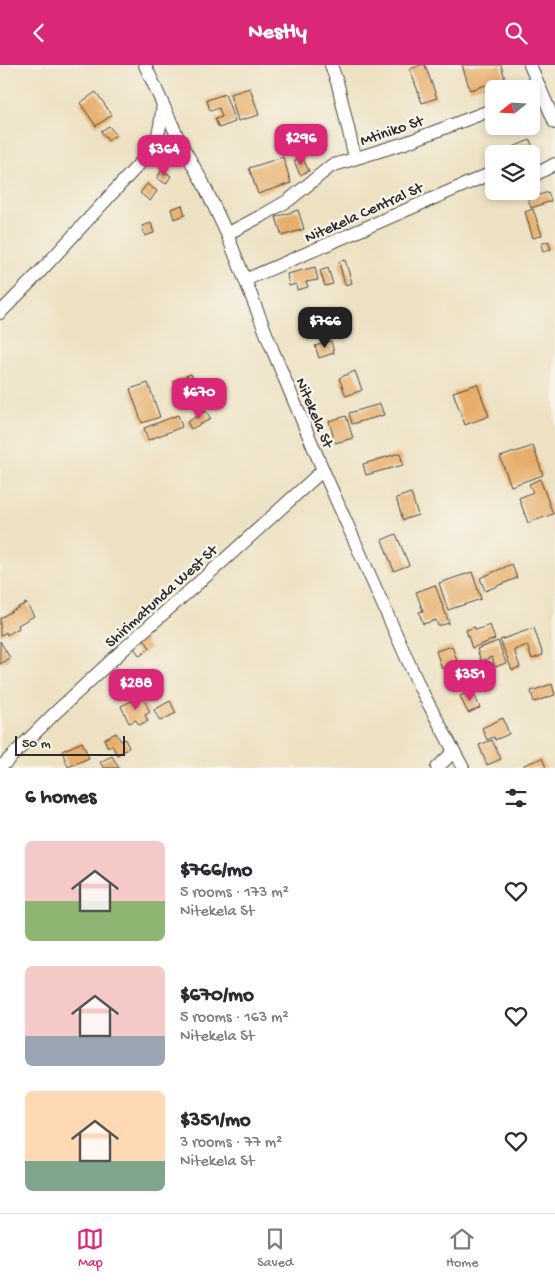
<!DOCTYPE html>
<meta charset="utf-8">
<style>
:root{--surface:#fff;--page:#f2f2f3;--text:#2b2b33;--muted:#7c7c81;--line:#e1e1e2;--accent:#db2777}
body{margin:0;font-family:"Gochi Hand",sans-serif;background:var(--page);color:var(--text);height:100vh;display:flex;flex-direction:column;font-size:19px;white-space:nowrap}
*{box-sizing:border-box;margin:0}
p{font-size:16px;color:var(--muted)}
.icon{flex:none;width:28px;height:28px;fill:none;stroke:currentColor;stroke-width:2;stroke-linecap:round;stroke-linejoin:round}
.map{position:relative;height:703px;overflow:hidden}
.panel{display:flex;flex-direction:column;background:var(--surface);flex:1}
.panel>*{flex:none}
.needle{width:32px;rotate:252deg}
.fabs{position:absolute;left:485px;top:15px;display:grid;gap:10px}
.fabs a{display:grid;place-items:center;width:55px;height:55px;border-radius:8px;background:var(--surface);box-shadow:0 2px 8px #0003;font-size:25px}
.scale{position:absolute;left:15px;bottom:12px;width:110px;box-sizing:border-box;padding-left:5px;border:2px solid #2b2b2b;border-top:0;font-size:14px;line-height:18px;white-space:nowrap;color:#2b2b2b;-webkit-text-stroke:4px #f7f3e8;paint-order:stroke}
.price{position:absolute;translate:-50% -42px;padding:0 11px;border-radius:10px;background:var(--accent);color:#fff;font-size:16px;line-height:32px;filter:drop-shadow(0 1px 2px #0008)}
.price::after{content:'';position:absolute;left:50%;top:30px;width:15px;height:11px;margin-left:-8px;background:inherit;clip-path:polygon(0 0,100% 0,50% 100%)}
.price.active{background:#222;color:#fff}
ul{padding:0;list-style:none}
li{display:flex;align-items:center;gap:15px;height:125px;padding:0 25px}
li span{display:grid;place-items:center;flex:none;width:140px;height:100px;border-radius:8px;color:#555}
li>.icon{margin-inline-start:auto}
span .icon{width:60px;height:60px;fill:#fffc;stroke-width:1}
li b{font-size:21px}
h2{display:flex;justify-content:space-between;align-items:center;height:60px;padding:0 25px;font-size:21px}
header{display:flex;justify-content:space-between;align-items:center;height:65px;padding:0 25px;background:var(--accent);color:#fff;font-size:22px;font-weight:700}
.tabs{display:flex;justify-content:space-around;align-items:center;height:70px;border-top:1px solid var(--line);background:var(--surface);font-size:14px;color:var(--muted)}
.tabs a{display:grid;justify-items:center;gap:2px}
.tabs .active{color:var(--accent)}
.map>svg:first-child{display:block}
.building{fill:#e7ad69}
.lines{fill:none;stroke-linecap:round;stroke-linejoin:round}
.street-casing{stroke:#484642;stroke-width:14}
.street{stroke:#fff;stroke-width:12}
.labels{text-anchor:middle;stroke-width:5;stroke-linejoin:round;paint-order:stroke}
.street-label{font-size:16px;fill:#2b2b2b;stroke:#f7f3e8}
</style>
<header><svg class="icon" aria-label="back" viewBox="0 0 24 24"><path d="M15 5l-7 7 7 7"/></svg>Nestly<svg class="icon" aria-label="search" viewBox="0 0 24 24"><circle cx="10" cy="10" r="6"/><path d="M15 15l6 6"/></svg></header>
<div class="map">
<svg width="555" height="703" viewBox="0 0 555 703">
<rect width="100%" height="100%" fill="#f7f3e8"/>
<filter id="ink" filterUnits="userSpaceOnUse"><feTurbulence type="fractalNoise" baseFrequency=".02" numOctaves="2"/><feDisplacementMap in="SourceGraphic" scale="10" xChannelSelector="R" yChannelSelector="G"/><feConvolveMatrix kernelMatrix="1 2 1 2 8 2 1 2 1" color-interpolation-filters="sRGB"/></filter>
<filter id="wash" filterUnits="userSpaceOnUse"><feTurbulence type="fractalNoise" baseFrequency=".0096" numOctaves="4" result="noise"/><feDisplacementMap in="SourceGraphic" scale="20" xChannelSelector="R" yChannelSelector="G"/><feGaussianBlur stdDeviation="1.12" result="paint"/><feColorMatrix in="noise" values="0 0 0 0 0 0 0 0 0 0 0 0 0 0 0 0 0 1.4 0 .05"/><feComposite in="paint" operator="in"/></filter>
<g filter="url(#wash)">
<rect width="100%" height="100%" fill="#ede1c2"/>
<g id="blocks">
<path class="building" d="M421,0H425L437,33L422,38L410,4Z
M462,0H501L505,14L470,25Z
M250,23L259,50L238,56L230,29Z
M96,27L112,50L96,61L80,38Z
M225,29L235,57L219,63L215,54L222,52L219,43L210,46L207,35Z
M109,61L116,70L108,76L101,66Z
M530,75L534,84L523,89H508L506,85Z
M283,92L291,118L258,129L249,103Z
M302,92L309,106L300,110L294,96Z
M162,105L171,111L166,119L157,113Z
M147,119L157,126L150,136L140,128Z
M548,127L551,136L531,143L528,134Z
M182,140L185,150L174,154L171,144Z
M533,144L542,170L533,173L525,147Z
M298,145L304,164L282,171L276,152Z
M151,158L154,168L145,171L142,161Z
M548,176L551,184L543,187L541,179Z
M345,195L352,218L345,220L339,197Z
M315,202L318,215L306,217L308,222L297,225L296,219L289,221L287,209Z
M328,203L333,219L325,221L320,206Z
M330,244L336,265L328,268L321,247Z
M331,276L334,288L319,293L315,281Z
M355,306L362,325L346,331L339,313Z
M191,309L199,330L181,337L173,316Z
M148,318L160,352L142,358L130,324Z
M477,319L489,351L465,360L453,327Z
M380,339L384,350L352,359L349,348Z
M206,346L211,354L191,364L187,357Z
M178,350L182,362L148,375L144,363Z
M346,351L353,373L335,378L329,356Z
M533,381L543,410L511,421L500,392Z
M400,388L403,400L366,410L363,399Z
M540,414L553,449L528,458L519,433L533,427L529,419Z
M411,428L418,450L403,455L396,433Z
M396,469L409,500L394,506L382,475Z
M512,499L517,513L485,526L480,513Z
M472,507L481,534L448,545L439,518Z
M435,520L449,558L438,561L436,555L423,559L419,547L423,546L416,527Z
M26,538L34,551L18,560L19,563L7,570L6,567L0,571V553Z
M490,560L495,574L472,583L466,565L475,562L476,565Z
M534,563L543,590L532,594L527,580L514,585L520,602L512,605L500,575Z
M142,571L150,583L140,591L131,579Z
M0,576L10,593L0,599Z
M498,576L506,598L495,602L492,592L481,596L477,584Z
M452,581L458,599L442,604L436,586Z
M552,619L555,630L534,637L531,626Z
M473,626L480,643L468,648L460,631Z
M142,631L150,647L145,650L148,656L139,660L136,655L129,658L121,641Z
M170,636L176,648L160,656L154,645Z
M503,653L509,669L495,675L494,672L487,675L482,663Z
M116,668L121,676L125,674L129,683L117,690L112,680L108,683L104,674Z
M492,675L501,694L487,700L479,680Z
M82,677L89,693L68,702L62,686Z
M112,691L119,703H104L100,697Z
M542,693L546,703H525L524,700Z"/>
</g>
</g>
<g filter="url(#ink)">
<use href="#blocks" fill-opacity="0" stroke="#484642" stroke-width="1"/>
<g class="lines">
<g class="street-casing">
<path id="street" d="M145,0L180,77L203,118L227,169L273,286L323,405L420,623L463,703
M331,0L338,20L355,93
M530,0L555,58
M531,112L555,99
M227,169L265,149L289,135L331,101L405,78L494,44
M245,215L494,107
M0,248L38,209L141,97L157,73L160,61L163,39
M0,703L56,647L138,571L222,497L323,405
M437,703L454,686"/>
</g>
<use href="#street" class="street"/>
</g>
</g>
<g class="labels">
<g class="street-label">
<text transform="translate(391 64) rotate(-19)" y="6">Mtiniko St</text>
<text transform="translate(363 146) rotate(-24)" y="6">Nitekela Central St</text>
<text transform="translate(316 347) rotate(67)" y="6">Nitekela St</text>
<text transform="translate(160 530) rotate(-42)" y="6">Shirimatunda West St</text>
</g>
</g>
</svg>
<div class="fabs">
<a><svg class="needle" viewBox="-14 -14 28 28"><path d="M0-13l5 13h-10z" fill="#e53935"/><path d="M0 13l5-13h-10z" fill="#7c7c81"/></svg></a>
<a><svg class="icon" aria-label="layers" viewBox="0 0 24 24"><path d="M12 4l9 5-9 5-9-5zM3 14l9 5 9-5"/></svg></a>
</div>
<div class="scale">50 m</div>
<b class="price" style="left:301px;top:101px">$296</b>
<b class="price" style="left:164px;top:112px">$364</b>
<b class="price active" style="left:325px;top:284px">$766</b>
<b class="price" style="left:199px;top:355px">$670</b>
<b class="price" style="left:470px;top:637px">$351</b>
<b class="price" style="left:136px;top:646px">$288</b>
</div>
<section class="panel">
<h2>6 homes<svg class="icon" aria-label="filters" viewBox="0 0 24 24"><path d="M4 7h16M4 17h16"/><circle cx="9" cy="7" r="2"/><circle cx="15" cy="17" r="2"/></svg></h2>
<ul>
<li><span style="background:linear-gradient(#f6c9c9 60%,#8fb573 0)"><svg class="icon" aria-label="home" viewBox="0 0 24 24"><path d="M3 11l9-7 9 7M6 9v11h12V9"/></svg></span><div><b>$766/mo</b><p>5 rooms · 173 m²</p><p>Nitekela St</p></div><svg class="icon" aria-label="heart" viewBox="0 0 24 24"><path d="M12 20l-8-8c-3-5 5-10 8-4 3-6 11-1 8 4z"/></svg></li>
<li><span style="background:linear-gradient(#f6c9c9 70%,#9aa5b1 0)"><svg class="icon" aria-label="home" viewBox="0 0 24 24"><path d="M3 11l9-7 9 7M6 9v11h12V9"/></svg></span><div><b>$670/mo</b><p>5 rooms · 163 m²</p><p>Nitekela St</p></div><svg class="icon" aria-label="heart" viewBox="0 0 24 24"><path d="M12 20l-8-8c-3-5 5-10 8-4 3-6 11-1 8 4z"/></svg></li>
<li><span style="background:linear-gradient(#ffd9b3 70%,#7fa58c 0)"><svg class="icon" aria-label="home" viewBox="0 0 24 24"><path d="M3 11l9-7 9 7M6 9v11h12V9"/></svg></span><div><b>$351/mo</b><p>3 rooms · 77 m²</p><p>Nitekela St</p></div><svg class="icon" aria-label="heart" viewBox="0 0 24 24"><path d="M12 20l-8-8c-3-5 5-10 8-4 3-6 11-1 8 4z"/></svg></li>
</ul>
</section>
<nav class="tabs">
<a class="active"><svg class="icon" aria-label="map" viewBox="0 0 24 24"><path d="M3 6l6-2 6 2 6-2v14l-6 2-6-2-6 2zM9 4v14M15 6v14"/></svg>Map</a>
<a><svg class="icon" aria-label="saved" viewBox="0 0 24 24"><path d="M7 4h10v16l-5-4-5 4z"/></svg>Saved</a>
<a><svg class="icon" aria-label="home" viewBox="0 0 24 24"><path d="M3 11l9-7 9 7M6 9v11h12V9"/></svg>Home</a>
</nav>
